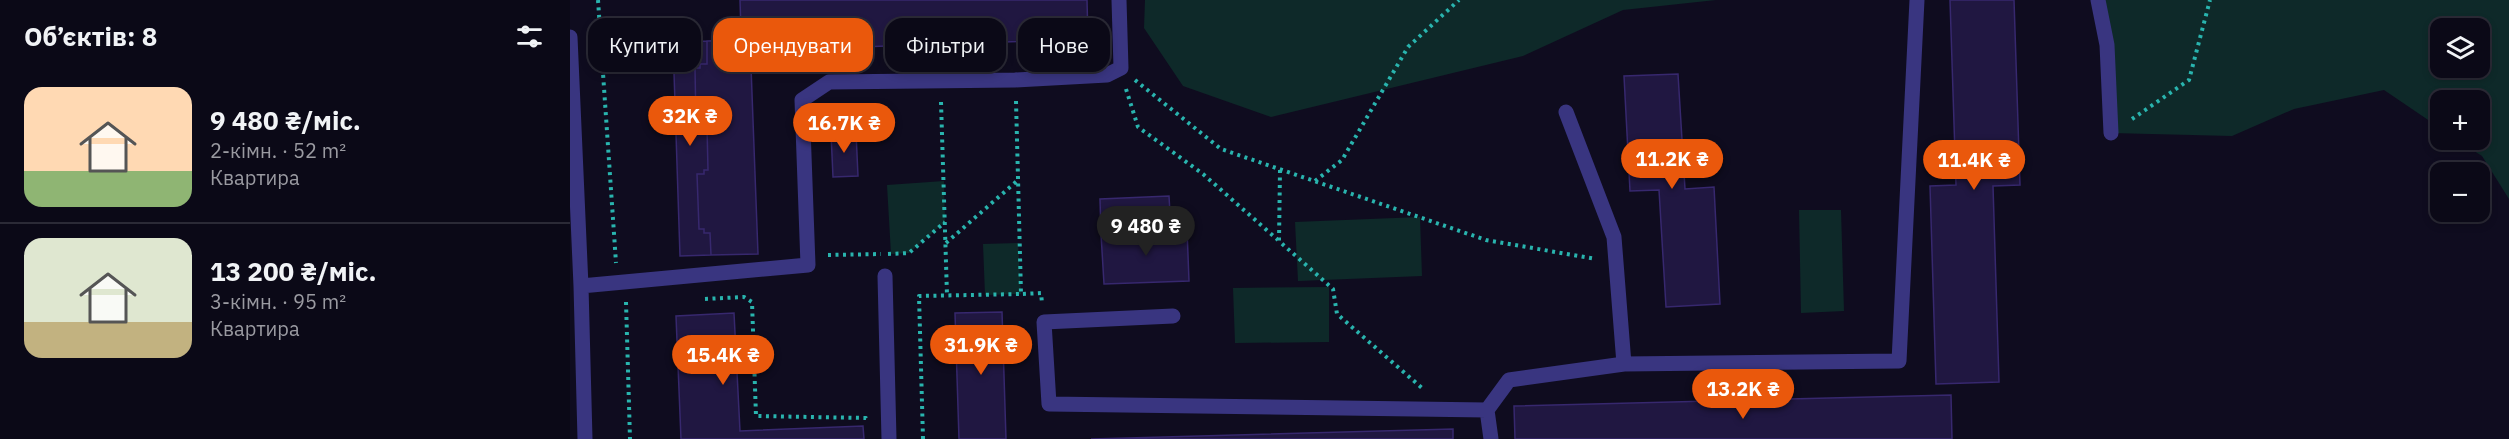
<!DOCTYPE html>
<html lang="uk">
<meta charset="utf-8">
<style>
:root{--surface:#0b0917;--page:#141220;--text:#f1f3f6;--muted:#9a9aa1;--line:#2b2a36;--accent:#ea580c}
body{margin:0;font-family:"IBM Plex Sans",sans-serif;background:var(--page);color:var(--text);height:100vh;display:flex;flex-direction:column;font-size:22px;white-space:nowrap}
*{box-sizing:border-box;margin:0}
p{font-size:20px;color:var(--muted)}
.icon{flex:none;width:33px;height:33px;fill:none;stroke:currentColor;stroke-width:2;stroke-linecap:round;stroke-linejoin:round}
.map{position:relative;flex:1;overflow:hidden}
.panel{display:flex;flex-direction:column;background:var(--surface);width:570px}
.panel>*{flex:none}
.top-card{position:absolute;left:18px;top:18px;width:570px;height:54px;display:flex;gap:12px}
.controls{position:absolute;left:1860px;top:18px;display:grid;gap:12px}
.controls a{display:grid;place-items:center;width:60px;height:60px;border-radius:12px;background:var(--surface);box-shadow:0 3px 9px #0003,0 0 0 2px var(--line);font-size:30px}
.price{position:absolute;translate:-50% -51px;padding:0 14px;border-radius:21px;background:var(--accent);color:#fff;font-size:20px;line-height:39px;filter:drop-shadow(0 2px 3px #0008)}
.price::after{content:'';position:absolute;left:50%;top:36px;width:18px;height:14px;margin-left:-9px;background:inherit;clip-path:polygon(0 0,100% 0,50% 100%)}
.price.active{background:#222;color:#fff}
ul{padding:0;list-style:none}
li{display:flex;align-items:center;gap:18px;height:150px;padding:0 24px}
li+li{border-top:2px solid var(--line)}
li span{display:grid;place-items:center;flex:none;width:168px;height:120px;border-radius:18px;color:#555}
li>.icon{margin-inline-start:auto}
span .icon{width:72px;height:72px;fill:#fffc;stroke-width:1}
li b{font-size:26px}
h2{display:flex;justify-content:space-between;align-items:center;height:72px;padding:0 24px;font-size:26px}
.pill{padding:0 21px;border-radius:18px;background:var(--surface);box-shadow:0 3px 9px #0003,0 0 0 2px var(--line);font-size:21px;line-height:54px}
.pill.active{background:var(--accent);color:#fff}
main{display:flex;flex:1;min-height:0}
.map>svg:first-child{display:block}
.green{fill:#0e2929;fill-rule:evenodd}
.building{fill:#201741;stroke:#37286e;stroke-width:1.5}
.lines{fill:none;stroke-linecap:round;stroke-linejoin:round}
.path{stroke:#29b4ae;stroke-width:4;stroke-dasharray:3 4.5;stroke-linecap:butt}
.minor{stroke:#393580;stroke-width:15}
</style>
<main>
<section class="panel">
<h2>Об’єктів: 8<svg class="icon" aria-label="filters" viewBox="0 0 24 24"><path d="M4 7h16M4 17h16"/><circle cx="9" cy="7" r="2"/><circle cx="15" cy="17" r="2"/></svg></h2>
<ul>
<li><span style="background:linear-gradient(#ffd9b3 70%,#8fb573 0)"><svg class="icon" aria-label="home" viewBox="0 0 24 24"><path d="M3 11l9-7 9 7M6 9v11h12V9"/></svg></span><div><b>9 480 ₴/міс.</b><p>2-кімн. · 52 m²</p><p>Квартира</p></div></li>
<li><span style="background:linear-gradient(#dfe7d0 70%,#c2b280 0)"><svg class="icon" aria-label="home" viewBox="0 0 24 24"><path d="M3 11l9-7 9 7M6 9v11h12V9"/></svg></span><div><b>13 200 ₴/міс.</b><p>3-кімн. · 95 m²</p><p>Квартира</p></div></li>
</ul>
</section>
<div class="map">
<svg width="1939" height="439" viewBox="0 0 1939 439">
<rect width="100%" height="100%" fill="#0f0c1f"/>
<path class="green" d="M575,0H1146L1053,10L953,56L701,117L613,86L574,28Z
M1528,0H1939V199L1912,156L1887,140H1910V100H1870V128L1814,90L1724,109L1662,136L1541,133ZM1870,28H1910V68H1870Z
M374,181L375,222L339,253L321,254L317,185Z
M1229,210H1271L1274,311L1231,313Z
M850,217L852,276L728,281L725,222Z
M448,243L451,294L415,295L413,244Z
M759,287V342L665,343L663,288Z"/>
<path class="building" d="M170,0H517L518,39L260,48L259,28L171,31Z
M1380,0H1444L1450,185L1423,186L1429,382L1366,384L1360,186L1386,185Z
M180,40L188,254L141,255L140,233H134V229H129L127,174H134V170H138L137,127L126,124L125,68H130V64H137V41Z
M137,41V64H130V68H125L126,124L137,127L138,170H134V174H127L129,229H134V233H140L141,255L110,256L103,42Z
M1108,74L1115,189L1144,187L1150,304L1096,307L1089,190L1060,191L1054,76Z
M286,132L288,176L263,177L261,133Z
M599,196L601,231L531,234L530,199Z
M617,229L619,281L534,284L531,234Z
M432,312L436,439H389L385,313Z
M164,313L170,431L293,426L294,439H111L106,316Z
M1381,395L1382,439H945L944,406Z
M883,429V439H521Z"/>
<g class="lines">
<path class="path" d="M28,0L46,263
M565,80L651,149L916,240L1026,259
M556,89L568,127L633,174L708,240
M446,101L451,294L471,293L472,303
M371,102L377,295
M1562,119L1619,80L1640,0
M710,170L709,241L763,289L767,314L852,388
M745,181L772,160L838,47L889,0
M376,243L447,181
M318,254L339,253L375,222
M258,255L311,254
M135,299L174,297L182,302L186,416L296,418L298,421
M56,302L60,439
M353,439L349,296L451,294"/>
<path class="minor" d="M1528,0L1537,45L1541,133
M0,37L11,286L15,439
M315,276L319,439
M11,286L238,265L232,100L259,82L445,80L537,75L551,68L549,0
M603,316L474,322L479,404L917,410L921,439
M1054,364L1329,361L1347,0
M917,410L939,380L1054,364L1044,237L996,112"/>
</g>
</svg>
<div class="controls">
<a><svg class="icon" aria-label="layers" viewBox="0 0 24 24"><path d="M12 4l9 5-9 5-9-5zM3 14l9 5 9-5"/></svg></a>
<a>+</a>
<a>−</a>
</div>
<b class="price" style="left:120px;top:147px">32K ₴</b>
<b class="price" style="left:274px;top:154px">16.7K ₴</b>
<b class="price" style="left:1102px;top:190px">11.2K ₴</b>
<b class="price" style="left:1404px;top:191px">11.4K ₴</b>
<b class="price active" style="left:576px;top:257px">9 480 ₴</b>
<b class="price" style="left:411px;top:376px">31.9K ₴</b>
<b class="price" style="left:153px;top:386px">15.4K ₴</b>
<b class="price" style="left:1173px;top:420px">13.2K ₴</b>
<div class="top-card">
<a class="pill">Купити</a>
<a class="pill active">Орендувати</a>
<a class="pill">Фільтри</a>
<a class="pill">Нове</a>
</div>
</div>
</main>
